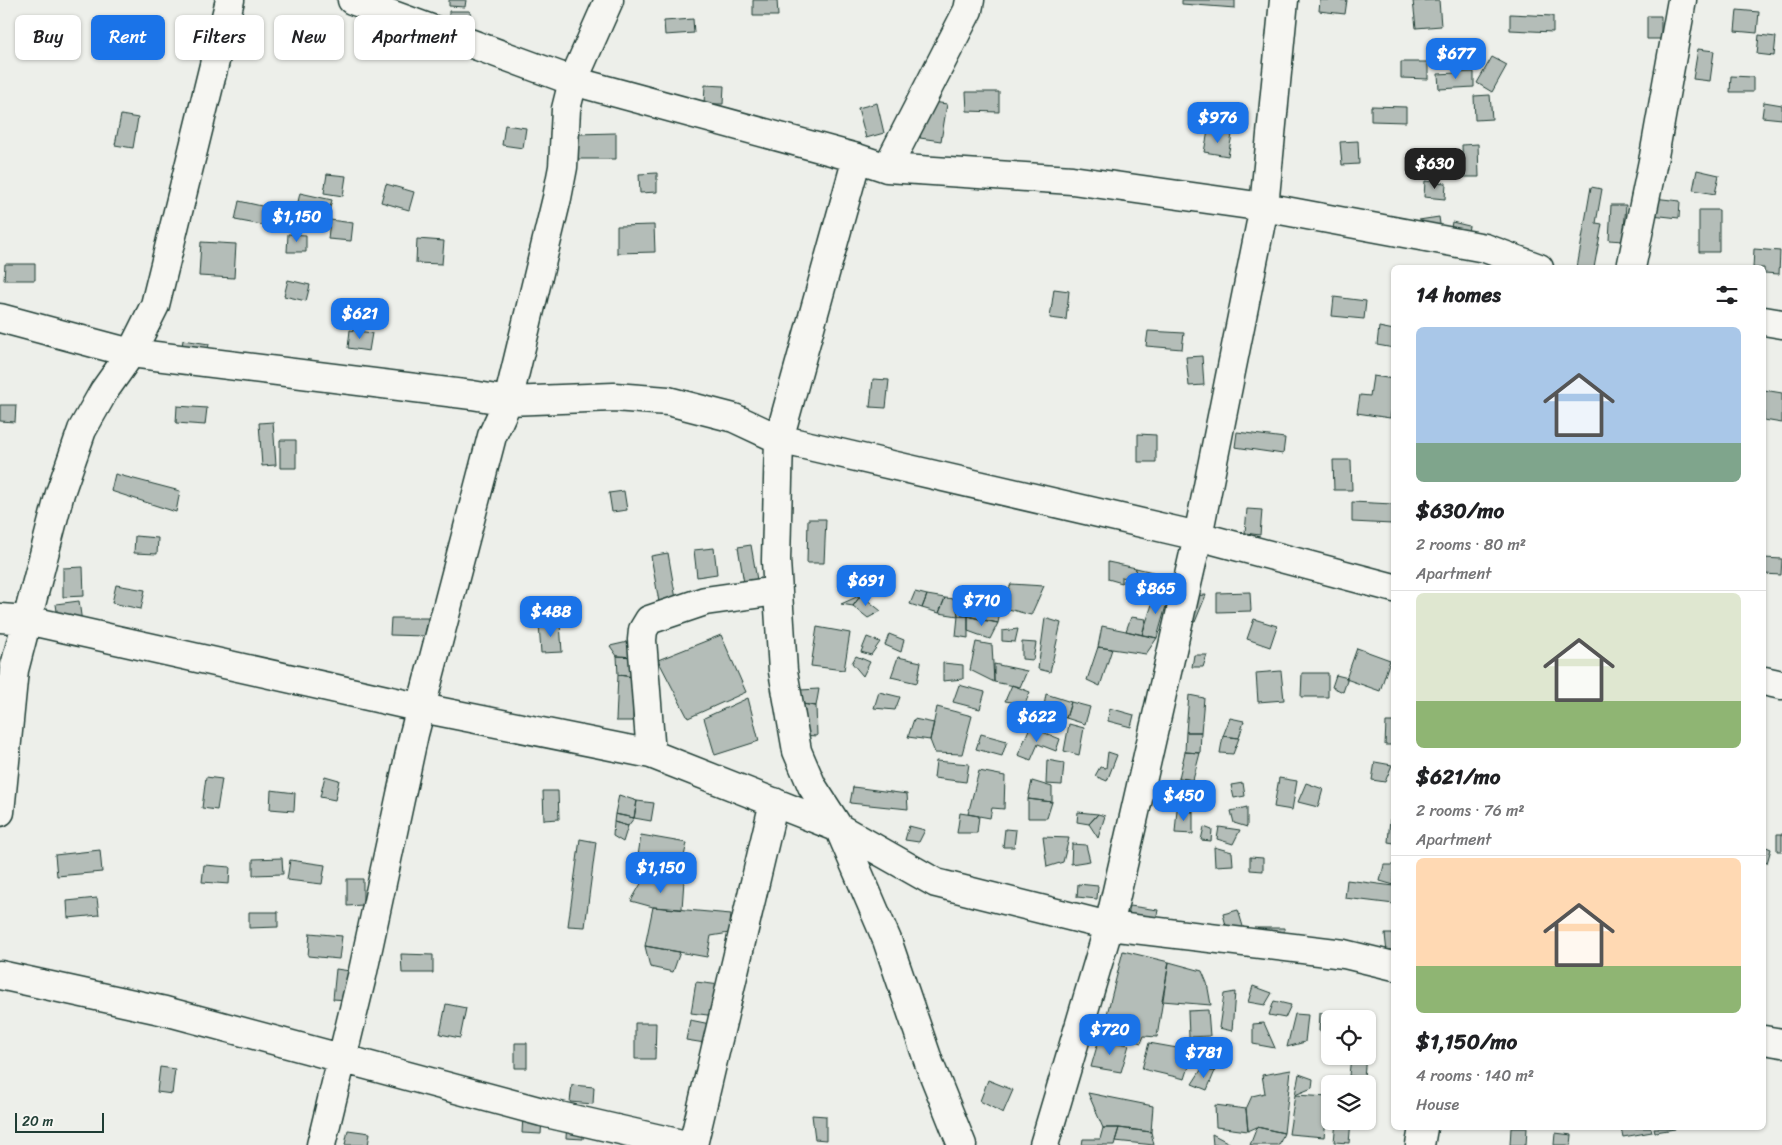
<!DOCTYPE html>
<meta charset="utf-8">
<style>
:root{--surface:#fff;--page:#f6f6f6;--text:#202124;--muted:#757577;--line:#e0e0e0;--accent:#1a73e8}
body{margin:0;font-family:Sriracha,sans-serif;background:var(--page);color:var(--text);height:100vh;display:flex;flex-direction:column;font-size:19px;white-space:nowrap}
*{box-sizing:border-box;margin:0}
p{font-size:16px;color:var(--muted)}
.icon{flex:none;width:28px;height:28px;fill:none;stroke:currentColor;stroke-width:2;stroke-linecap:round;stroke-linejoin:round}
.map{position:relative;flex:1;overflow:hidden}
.panel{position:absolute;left:1391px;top:265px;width:375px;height:865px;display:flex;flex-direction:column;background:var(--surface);border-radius:8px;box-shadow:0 1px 4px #0004}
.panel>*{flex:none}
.top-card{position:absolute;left:15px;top:15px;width:475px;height:45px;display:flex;gap:10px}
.controls{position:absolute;left:1321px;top:1010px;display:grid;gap:10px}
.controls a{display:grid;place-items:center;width:55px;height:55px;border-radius:8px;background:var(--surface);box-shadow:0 1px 4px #0004;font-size:25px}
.scale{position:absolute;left:15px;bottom:12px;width:89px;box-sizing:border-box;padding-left:5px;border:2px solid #1f3d34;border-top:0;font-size:14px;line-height:18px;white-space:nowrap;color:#1f3d34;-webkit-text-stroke:4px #f6f6f2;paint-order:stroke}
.price{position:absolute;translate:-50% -42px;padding:0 11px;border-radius:10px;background:var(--accent);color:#fff;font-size:16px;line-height:32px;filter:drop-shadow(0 1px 2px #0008)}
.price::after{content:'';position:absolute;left:50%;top:30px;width:15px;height:11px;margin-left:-8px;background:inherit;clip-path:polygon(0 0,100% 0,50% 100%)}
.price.selected{background:#222;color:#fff}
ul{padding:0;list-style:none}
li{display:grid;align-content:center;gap:10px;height:265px;padding:0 25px}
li+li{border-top:1px solid var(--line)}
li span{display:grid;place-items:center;height:155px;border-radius:8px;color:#555}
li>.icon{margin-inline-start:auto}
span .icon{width:90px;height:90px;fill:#fffc;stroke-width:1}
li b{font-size:21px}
h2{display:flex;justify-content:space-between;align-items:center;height:60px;padding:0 25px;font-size:21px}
.chip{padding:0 18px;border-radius:8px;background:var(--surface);box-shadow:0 1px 4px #0004;font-size:18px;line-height:45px}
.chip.selected{background:var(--accent);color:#fff}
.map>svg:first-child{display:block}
.building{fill:#b4bdb8;stroke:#1f3d34}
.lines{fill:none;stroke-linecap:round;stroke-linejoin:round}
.minor-casing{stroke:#1f3d34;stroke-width:31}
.minor{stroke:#f6f6f2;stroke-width:28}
</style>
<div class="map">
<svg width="1782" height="1145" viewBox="0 0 1782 1145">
<rect width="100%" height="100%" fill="#edefea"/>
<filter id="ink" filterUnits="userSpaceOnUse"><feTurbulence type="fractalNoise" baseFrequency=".02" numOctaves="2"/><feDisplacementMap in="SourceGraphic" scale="10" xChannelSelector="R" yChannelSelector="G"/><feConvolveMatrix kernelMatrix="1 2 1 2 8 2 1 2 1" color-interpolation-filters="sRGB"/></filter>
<g filter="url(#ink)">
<path class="building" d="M449,0H466L465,7L449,6Z
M753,0H777L778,16H753Z
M1182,0H1235V8L1182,4Z
M1320,0H1347L1345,14L1319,11Z
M1439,0L1441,26L1416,28L1413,1Z
M1737,10L1759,12L1757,33L1735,31Z
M449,11H470L471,26H449Z
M1510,14L1553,16V32L1510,30Z
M1647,16H1661V39H1647Z
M693,19L694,33L665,35L664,21Z
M1759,35L1776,37L1774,56L1757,54Z
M1698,49L1714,51L1710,81L1693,79Z
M1492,57L1507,65L1492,92L1477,83Z
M1401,62H1428V79L1401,78Z
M1474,72V87L1439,89L1438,74Z
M1731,76L1753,77V92H1730Z
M705,85L724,86L723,104H704Z
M966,92H999V112L967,111Z
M1490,95L1492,119L1475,120L1474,96Z
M926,101L947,104L941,141L920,138Z
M1764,102L1782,105V119L1762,117Z
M877,103L884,133L866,138L858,108Z
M1371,106L1406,107V122L1371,121Z
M121,115L138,118L133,148L115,145Z
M505,125L526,128L523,148L502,145Z
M1208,131L1232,135L1228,156L1204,152Z
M616,133V159H577V134Z
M1358,141L1359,164L1342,165L1340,142Z
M1478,144L1479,177H1463L1462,145Z
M1697,170L1719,175L1715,194L1693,190Z
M657,173V192L640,193L639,174Z
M327,174L346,176L343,196L324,193Z
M1425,181L1446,183L1445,199L1424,197Z
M386,184L414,192L409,210L381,202Z
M1591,187L1602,189L1596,223L1602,224L1594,268H1577Z
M300,193L332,200L325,227L294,220Z
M1654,198L1680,201L1679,218L1652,215Z
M239,201L266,207L262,225L235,220Z
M1611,205H1626L1623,241L1609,240Z
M1699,210H1719V252H1699Z
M1439,217L1442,238L1422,241L1419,220Z
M330,220L353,223L351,241L328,239Z
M1452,222L1469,226L1465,252L1447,249Z
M654,225L655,252L617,253V226Z
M288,234L306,235V252H287Z
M417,239L444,241L442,264L416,263Z
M201,242L236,244L234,278L199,276Z
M1754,249L1780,251L1779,274L1764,273V268H1753Z
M5,264H35V280H4Z
M288,280L310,285L306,301L284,296Z
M1054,289L1069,291L1066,320L1050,318Z
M1334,297L1366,301L1364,319L1332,316Z
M1379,327L1394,330V348L1377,345Z
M350,330L372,333L369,351L348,348Z
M1148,331L1184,333L1182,349L1146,346Z
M183,340L209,344L205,369L179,364Z
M1202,356L1204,385L1189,386L1186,357Z
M1373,376L1394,379V397L1390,418L1357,413L1360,395L1370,396Z
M873,379L889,380L886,408L870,407Z
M1764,390L1782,393V423L1764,420Z
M0,405H16L15,422L0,421Z
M177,406L207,408L205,425L176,423Z
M273,422L276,465L262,466L259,423Z
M1237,432L1285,438L1283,454L1235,447Z
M1138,434L1156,435V462H1138Z
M280,440H296V468H280Z
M1333,460H1351L1352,490H1334Z
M115,474L180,491L176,512L111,491Z
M624,491L627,510L612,512L609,493Z
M1352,502L1393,504L1392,524L1352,522Z
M1247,509L1262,510L1260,535L1245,533Z
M808,519H826L824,563H807Z
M135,536L158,538L157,554L134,553Z
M751,545L757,580L744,583L738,547Z
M714,548L717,574L697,577L694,550Z
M668,553L676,599L659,602L651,556Z
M1764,558L1782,559L1781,575L1764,574Z
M1108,562L1136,568L1134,580L1122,577V583L1108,579Z
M83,567L84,596L63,597V568Z
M1136,568L1161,574L1157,589L1134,580Z
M1161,574L1174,579L1169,595L1157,589Z
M1011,584L1044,586L1031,615L1001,607Z
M116,585L145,590L141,609L112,603Z
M1157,589L1169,595L1157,638L1142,635Z
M915,592L927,595L922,608L910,604Z
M1250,592L1251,611L1217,612V593Z
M861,595L853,606L841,604Z
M861,595L881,611L868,618L853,606Z
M927,595L945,598L939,613L922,608Z
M1206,595L1195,622L1186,621L1191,596Z
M945,598L956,599L958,616L939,613Z
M956,599L967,602L968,616H958Z
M79,601L83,630L60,633L56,604Z
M967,602L981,603L982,620L968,616Z
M981,603L1001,607L998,623L982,620Z
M958,616H968V638L956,636Z
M968,616L998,623L990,639L968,631Z
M1131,617L1146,619L1142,635L1126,631Z
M391,618H428L425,636L390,635Z
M1045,618L1061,623L1050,672L1038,669Z
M1254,619L1277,626L1270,647L1247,639Z
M560,623L562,652L541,653L539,624Z
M1102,626L1126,631L1157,638L1146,654L1098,647Z
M817,627L850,633L844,670L811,666Z
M1018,629L1015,642L1002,641V631Z
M889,634L904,640L901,652L885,645Z
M721,635L746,692L688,718L658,660Z
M867,637L880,642L871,655L861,652Z
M632,641L635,657L617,656L610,646Z
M976,642L992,645L994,682L970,670Z
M1022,642L1036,643L1033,660L1022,659Z
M1098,647L1112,649L1100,686L1087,680Z
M1357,648L1390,660L1380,691L1346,679Z
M1194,655H1207L1203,667H1192Z
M617,656L635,657L634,677L618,675Z
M856,656L870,662L863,676L852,663Z
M898,657L921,662L917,683L891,677Z
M943,663L963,665V679L943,681Z
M994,664L1027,671L1020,687L994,682Z
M1281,671L1284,700L1258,702L1256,673Z
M1302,673H1328V697H1301Z
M618,675L634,677L633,721H616Z
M1336,675L1348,678L1343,692L1332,687Z
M959,685L985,692L980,709L953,702Z
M1012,685L1030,692L1025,704L1005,701Z
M819,689L816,706L802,704L800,690Z
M879,692L900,697L895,710L874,708Z
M1046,694L1071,702L1066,718L1043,712Z
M1189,695L1204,698L1201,732H1186Z
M748,698L759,741L715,755L704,718Z
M1071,702L1090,707L1085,724L1066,718Z
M802,704L816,706L817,736L801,735Z
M937,707L972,716L962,754L935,753L930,740Z
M1109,708L1134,715L1131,727L1108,721Z
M1230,718L1244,721L1239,738L1223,736Z
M914,719L934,723L930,740L908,737Z
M1386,722H1394V745H1385Z
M1069,724L1084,728L1079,755L1064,751Z
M1030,727L1060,739L1056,751L1038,744L1031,760L1018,755Z
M1186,732H1201L1200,753L1185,752Z
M981,734L1007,741L1002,756L976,749Z
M1223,736L1239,738L1233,754L1220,753Z
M1108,752L1117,755L1107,781L1095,776L1100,767L1106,768Z
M1185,752L1200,753L1193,780L1179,778Z
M1047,760L1064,763L1062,785L1046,784Z
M936,761L969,764L966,782L934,778Z
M1375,762L1392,765L1385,782L1372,780Z
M979,771L1005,776L1004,809L992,808L990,818L968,814Z
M325,776L339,780L335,800L320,797Z
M206,777L222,779L217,810L202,808Z
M1179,778L1193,780V812L1177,809Z
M1279,778L1297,781L1292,810L1274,807Z
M1032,781L1052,787V802L1028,799Z
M1243,783L1245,796L1234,798L1231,785Z
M1306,783L1323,789L1318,807L1298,802Z
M853,787L907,794L908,809L850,803Z
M271,790L295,793L294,811L270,809Z
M543,791H558L559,819L544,820Z
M619,795L637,801L634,818L615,814Z
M1028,799L1052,802L1047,818H1028Z
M637,801L654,803L651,821L634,818Z
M1247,807V827L1234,823L1231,811Z
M1177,809L1193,812V834L1175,833Z
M1078,812L1098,814L1089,824L1077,822Z
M960,813L979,816L977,833H957Z
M615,814L634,818L628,826L614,822Z
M1098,814L1105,816L1098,838L1089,824Z
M1390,819L1394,820V843L1388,842Z
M614,822L628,826L623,842L613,836Z
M909,826L925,830L919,842L905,840Z
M1204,827L1212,830L1211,841L1201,840Z
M1219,827L1240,830L1233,844L1217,839Z
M1005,829L1016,830L1014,847H1003Z
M1777,834H1782V851H1777Z
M641,835L687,843L682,865L638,856Z
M1043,837L1069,838L1063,862L1047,867Z
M580,839L596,842L585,927L568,926Z
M1072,844L1086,845L1090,861L1071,864Z
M1764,846L1771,849L1767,863L1764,862Z
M1214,847L1232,852L1233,865L1215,866Z
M100,850L102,872L57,876L55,855Z
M1250,857L1263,858V871L1250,870Z
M282,858L283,874L253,875V859Z
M290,860L325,865L322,884L287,880Z
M204,865L230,867L229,884L202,882Z
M1384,865H1394V885L1380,881Z
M347,879H363V905L347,906Z
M643,880H684L682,909L653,907L631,901Z
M1347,880L1394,886V904L1345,898Z
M1078,884L1098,886L1097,899L1077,897Z
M97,898L99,915L68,918L67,901Z
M1130,906L1158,910L1154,930L1126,926Z
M653,907L731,914L729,933L711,936L707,957L645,946Z
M1238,910L1245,933L1229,937L1223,914Z
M249,912H278V927L249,928Z
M1254,928H1284V944H1253Z
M310,933L342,936L339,959L308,956Z
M1385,934H1394V953H1387Z
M645,946L680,952L673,972L650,967Z
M1123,951L1169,962L1157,1037L1144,1036L1141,1043L1103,1030Z
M401,954L433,955V973H402Z
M1169,962L1202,971L1207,983L1211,1005L1162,1001Z
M336,969L350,971L347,1000L333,999Z
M696,982L720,985L716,1016L691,1013Z
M1253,986L1272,993L1265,1005L1248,1002Z
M1235,992L1232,1031L1219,1028L1224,994Z
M1274,1001L1291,1005L1285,1018L1269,1015Z
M446,1004L466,1008L460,1038L440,1034Z
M1208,1010L1210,1036L1189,1037L1188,1011Z
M1320,1013L1350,1015V1019H1330V1032L1319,1031Z
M1295,1014L1308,1015L1305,1042L1287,1047Z
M690,1020L715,1025L711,1044L686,1040Z
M635,1023H656L655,1059H635Z
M1264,1023L1275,1048L1253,1044V1024Z
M1099,1039L1129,1045L1121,1072L1091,1067Z
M515,1043H527V1068H515Z
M1149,1043L1194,1051L1185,1079L1142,1069Z
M1202,1055L1219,1060L1215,1071L1201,1070Z
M1351,1056H1366L1364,1077L1349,1076Z
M160,1067L175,1069L172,1094L157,1092Z
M1201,1070L1215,1071L1207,1090L1192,1084Z
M1291,1070L1284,1133L1257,1127L1248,1131L1246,1109L1252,1096L1265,1093L1262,1075Z
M1299,1074L1313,1079L1312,1088L1295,1095Z
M988,1080L1013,1090L1003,1113L980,1101Z
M572,1085L594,1087L593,1104L570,1102Z
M1088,1093L1153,1106L1151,1132L1119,1128H1103Z
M1295,1095L1329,1097L1324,1137L1289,1134Z
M568,1105L586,1107L583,1139L566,1138Z
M1215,1105L1246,1109L1248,1131L1216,1127Z
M812,1115L826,1116V1140L815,1139Z
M523,1116L542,1118L541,1134L522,1133Z
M1336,1121H1351L1349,1143L1334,1142Z
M1257,1127L1284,1133L1279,1145H1250Z
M1103,1128H1119L1114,1145H1082L1083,1139H1100Z
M1119,1128L1151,1132L1154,1145L1115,1141Z
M1511,1128H1527L1526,1145H1510Z
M1621,1128H1651L1652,1132L1623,1137Z
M1654,1128H1675V1129L1655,1132Z
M348,1130L370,1133L368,1145H345Z
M1555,1133L1572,1135L1571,1145H1554Z
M1212,1134L1233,1145H1213Z"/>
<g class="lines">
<g class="minor-casing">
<path id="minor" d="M352,0L573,81L857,158L887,168L1072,180L1264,207L1485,248L1539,268
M857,158L779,439L776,561L783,671L797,751L812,786L839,828L887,940L929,1063L962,1145
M887,168L968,10L970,0
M1631,268L1654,156L1682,0
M0,318L131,353L472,395L508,401L614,397L668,401L734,418L779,439L1198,536L1394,588
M1764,321L1782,324
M0,618L27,620L422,708L651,754L839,828L936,883L1109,926L1344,954L1394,966
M1764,681L1782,685
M651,754L642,640L643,630L649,620L705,601L777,591
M0,812L14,670L60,493L82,430L104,391L131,353L155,305L230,0
M0,975L165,1011L542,1112L686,1145
M1764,1040L1782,1043
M321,1145L362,976L414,734L492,436L508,401L557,198L563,167L566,109L573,81L609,0
M693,1145L774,802
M1044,1145L1109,926L1198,536L1264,207L1284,0
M1420,1145L1423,1128"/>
</g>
<use href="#minor" class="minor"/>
</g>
</g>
</svg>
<div class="controls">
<a><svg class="icon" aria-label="locate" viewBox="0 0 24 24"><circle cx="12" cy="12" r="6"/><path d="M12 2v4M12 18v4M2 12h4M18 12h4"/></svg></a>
<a><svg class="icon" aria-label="layers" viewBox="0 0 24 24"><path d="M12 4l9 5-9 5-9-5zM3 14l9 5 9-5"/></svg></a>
</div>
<div class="scale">20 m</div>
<b class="price" style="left:1456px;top:80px">$677</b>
<b class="price" style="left:1218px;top:144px">$976</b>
<b class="price selected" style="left:1435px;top:190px">$630</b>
<b class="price" style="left:297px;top:243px">$1,150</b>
<b class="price" style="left:360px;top:340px">$621</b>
<b class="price" style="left:866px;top:607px">$691</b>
<b class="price" style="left:1156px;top:615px">$865</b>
<b class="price" style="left:982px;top:627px">$710</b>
<b class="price" style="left:551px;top:638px">$488</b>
<b class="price" style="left:1037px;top:743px">$622</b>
<b class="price" style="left:1184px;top:822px">$450</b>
<b class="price" style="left:661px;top:894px">$1,150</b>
<b class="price" style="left:1110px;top:1056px">$720</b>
<b class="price" style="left:1204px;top:1079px">$781</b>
<div class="top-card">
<a class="chip">Buy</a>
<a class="chip selected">Rent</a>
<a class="chip">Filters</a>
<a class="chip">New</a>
<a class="chip">Apartment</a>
</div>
<section class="panel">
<h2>14 homes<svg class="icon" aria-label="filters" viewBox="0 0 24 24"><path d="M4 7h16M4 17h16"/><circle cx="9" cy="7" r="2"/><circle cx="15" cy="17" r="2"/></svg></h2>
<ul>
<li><span style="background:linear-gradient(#a9c7e8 75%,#7fa58c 0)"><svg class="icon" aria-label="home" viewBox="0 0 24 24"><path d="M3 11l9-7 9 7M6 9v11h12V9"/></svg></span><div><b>$630/mo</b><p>2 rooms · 80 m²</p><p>Apartment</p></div></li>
<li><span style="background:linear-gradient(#dfe7d0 70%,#8fb573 0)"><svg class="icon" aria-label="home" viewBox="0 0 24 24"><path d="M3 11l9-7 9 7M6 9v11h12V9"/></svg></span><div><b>$621/mo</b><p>2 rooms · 76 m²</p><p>Apartment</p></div></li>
<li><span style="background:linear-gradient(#ffd9b3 70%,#8fb573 0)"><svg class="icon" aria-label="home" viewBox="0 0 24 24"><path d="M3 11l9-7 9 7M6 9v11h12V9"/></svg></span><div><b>$1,150/mo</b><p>4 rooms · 140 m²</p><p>House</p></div></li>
</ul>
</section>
</div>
